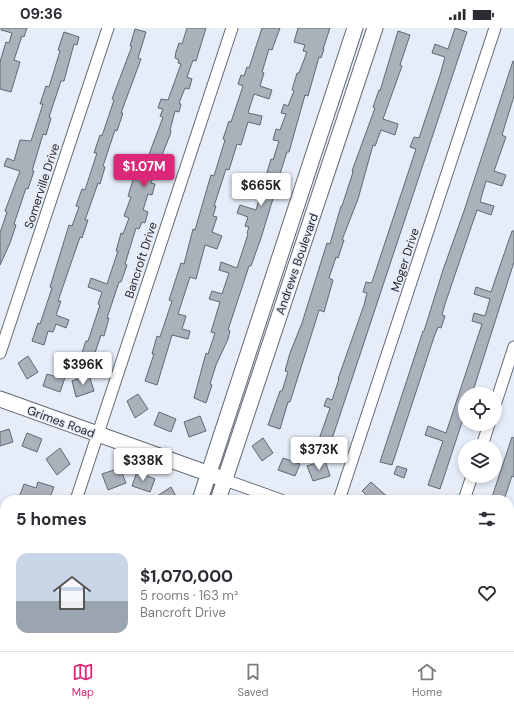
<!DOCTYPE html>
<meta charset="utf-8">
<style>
:root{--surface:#fff;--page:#f2f2f3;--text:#2b2b33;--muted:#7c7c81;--line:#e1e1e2;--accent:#db2777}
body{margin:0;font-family:"DM Sans",sans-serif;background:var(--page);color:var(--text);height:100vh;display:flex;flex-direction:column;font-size:15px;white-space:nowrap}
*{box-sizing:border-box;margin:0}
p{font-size:13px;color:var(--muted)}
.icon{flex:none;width:22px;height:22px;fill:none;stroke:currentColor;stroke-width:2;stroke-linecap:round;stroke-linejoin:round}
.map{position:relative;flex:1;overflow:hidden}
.side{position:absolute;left:0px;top:467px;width:514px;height:156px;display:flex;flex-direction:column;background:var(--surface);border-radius:16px 16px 0 0;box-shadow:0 2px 6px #0003}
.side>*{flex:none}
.tools{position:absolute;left:458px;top:359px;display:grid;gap:8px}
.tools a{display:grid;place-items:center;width:44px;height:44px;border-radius:50%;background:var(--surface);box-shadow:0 2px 6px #0003;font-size:20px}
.price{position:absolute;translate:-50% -34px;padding:0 9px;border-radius:4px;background:#fff;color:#222;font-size:13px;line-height:26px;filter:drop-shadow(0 1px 2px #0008)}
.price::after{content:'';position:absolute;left:50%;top:24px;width:12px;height:9px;margin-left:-6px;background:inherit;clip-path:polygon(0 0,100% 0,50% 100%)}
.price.on{background:var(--accent);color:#fff}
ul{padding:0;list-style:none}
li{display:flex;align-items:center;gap:12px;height:100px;padding:0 16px}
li+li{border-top:1px solid var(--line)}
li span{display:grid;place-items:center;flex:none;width:112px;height:80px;border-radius:12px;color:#555}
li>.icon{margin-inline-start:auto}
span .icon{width:48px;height:48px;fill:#fffc;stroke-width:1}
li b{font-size:17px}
h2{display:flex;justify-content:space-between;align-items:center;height:48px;padding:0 16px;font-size:17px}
.status{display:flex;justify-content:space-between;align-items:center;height:28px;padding:0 20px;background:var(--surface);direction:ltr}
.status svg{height:11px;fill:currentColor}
.tab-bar{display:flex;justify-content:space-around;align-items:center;height:56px;border-top:1px solid var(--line);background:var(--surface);font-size:11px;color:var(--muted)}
.tab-bar a{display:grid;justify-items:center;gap:2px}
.tab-bar .on{color:var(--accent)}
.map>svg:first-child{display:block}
.building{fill:#aab1bb;stroke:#616871}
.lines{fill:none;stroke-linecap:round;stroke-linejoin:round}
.street-casing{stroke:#646b74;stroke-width:13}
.secondary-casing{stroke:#646b74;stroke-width:17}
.street{stroke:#fff;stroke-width:11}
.secondary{stroke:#fff;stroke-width:15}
.labels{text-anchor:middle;stroke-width:3;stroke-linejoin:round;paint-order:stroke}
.street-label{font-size:12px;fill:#24272b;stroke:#e6edf8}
</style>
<div class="status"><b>09:36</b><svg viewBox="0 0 49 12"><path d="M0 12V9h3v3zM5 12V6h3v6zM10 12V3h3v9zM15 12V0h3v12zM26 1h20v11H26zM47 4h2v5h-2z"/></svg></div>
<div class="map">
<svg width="514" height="623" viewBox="0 0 514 623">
<rect width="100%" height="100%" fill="#e6edf8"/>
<path class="building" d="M1,0H27L24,9L22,8L14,32L20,34L11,64L0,61V34L6,14L9,15L12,5L1,2Z
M187,0H206L196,33L193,32L187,49L192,51L189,61L185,60L179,75L181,76L179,84L175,83L170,102L171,103L170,107L151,155L155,156L152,167L148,166L143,182L148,184L145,195L142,194L139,201L136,200L125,236L127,237L121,254H119L107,290H109L104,308L101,307L92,334L80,330L86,313H88L100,277L98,276L102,264L88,259L91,250L107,256L118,223H116L121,205L123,206L129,190L124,188L131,169L128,168L134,149L140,150L159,100L163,89L160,88L163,81L158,80L161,71L168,72L181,36L178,35L179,32L175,30L176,24L179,15L182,16Z
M262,0H280L272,22L269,21L262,44L264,45L260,58L272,62L269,71L254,66L248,85L262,88L260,97L248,94L241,117L237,116L229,142L226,141L214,178H216L213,188L217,189L212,204L222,208L217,221L205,217L196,251L190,249L178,286L186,288L182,301L190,303L188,311L172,307L157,357L145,353L154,326H152L157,308L160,309L172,273L169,272L181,235L184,236L193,201L195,202L211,147L214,148L225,112L223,111L229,93L231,94L243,58L238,56L241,47L244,48L247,39L249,40Z
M298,0H330L323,21H324L321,30L319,29L308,68L305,67L289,124H287L274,164H275L261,210L251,238H249L228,302L230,303L228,311L216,337L210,356L212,357L206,375L194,370L206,325L208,326L215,305L211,304L220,274L209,271L212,263L222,266L229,245L219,242L221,234L237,240L248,206L247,205L249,199L245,198L248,189L237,185L240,177L256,182L271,131L273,132L279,113L273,112L276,101L280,102L286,86L281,85L284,76L288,78L294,63L292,62L297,45H299L307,24L303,23L305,17L294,14Z
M455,0L467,4L329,420L317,417L330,380L324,378L327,370L332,372L339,351H338L364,277L367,265L363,264L366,254L370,255L372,254L416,121L410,119L414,109L419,110L440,47L445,29L432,25L435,16L448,21Z
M135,1L146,4L138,30L141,31L121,85H123L117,103L115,102L103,138L105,139L100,156L98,155L85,192H88L82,210L80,209L58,273H61L56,287L69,292L66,300L56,296L53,304L48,303L44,317L32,313L38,295L40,296L52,260L50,259L69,197L72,198L79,179L76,178L82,161L85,162L97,125H94L100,107L102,108L114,72L112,71L132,18H130Z
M398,3L410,7L400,37L402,38L383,91L398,96L395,107L381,102L375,118L373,117L358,171L342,212H344L338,230L336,229L329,250L333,252L324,284L319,282L316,292L290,374H288L280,401L268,397L280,363H282L288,344L285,343L290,325L302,295L327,215L330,216L341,178H342L353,144L352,143L375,80L373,79L379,62L380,63Z
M64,4L79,9L77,17L74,16L64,53H61L49,89L51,90L46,107L43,106L32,143H34L28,161L26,160L14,196L16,197L10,215L0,237V205L7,184L5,183L20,143L4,138L7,130L14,133L20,112L31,113L43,76H40L46,58L49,59L60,23L58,22Z
M513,33H514V68L502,107L506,109L494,143L506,147L502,158L486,153L480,174L494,178L491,187L477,182L445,276L442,287L445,288L441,300L438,299L434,309L392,437L380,434L423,303H424L443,242L464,183Z
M512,203H514V234L472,366H465V385L440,461L428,457L443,413L425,407L428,398L446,405L482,296L472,293L474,285L485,288L490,271L474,266L476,259L491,264Z
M28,328L38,344L27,351L18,335Z
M60,341L67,344L60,364L43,358L47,346L57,349Z
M89,347L94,363L76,369L72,353Z
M138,366L148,381L135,390L127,373Z
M159,384L176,391L171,404L154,397Z
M200,388L206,403L189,409L184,394Z
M9,401L13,414L0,418V404Z
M27,405L42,411L37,424L22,418Z
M512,409L514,410V449L512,448L504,472H491Z
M263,410L273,425L262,433L252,418Z
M60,420L70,436L57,447L46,431Z
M283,430L300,436L295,448L278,442Z
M325,432L330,448L313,453L307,438Z
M397,438L407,441L404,450L394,446Z
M120,440L126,455L108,462L102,446Z
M137,444L155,451L150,464L132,458Z
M38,454L54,459L49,472L30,468L29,470L20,467L24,456L36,460Z
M371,454L391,472H372L362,463Z
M171,459L178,472H151Z"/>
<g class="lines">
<g class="street-casing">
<path id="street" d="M0,325L108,0
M495,377L514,319
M482,418L489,396
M225,452L281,472
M76,472L232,0
M339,472L495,0
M464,472L472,448
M509,552L514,553
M87,618L88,623
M341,618L342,623
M459,618L461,623"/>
</g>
<g class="secondary-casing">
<path id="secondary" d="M0,371L218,449
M200,472L355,0
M218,472L375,0
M206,618L207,623
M224,618L225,623"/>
</g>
<use href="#street" class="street"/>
<use href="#secondary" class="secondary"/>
</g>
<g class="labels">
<g class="street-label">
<text transform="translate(42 158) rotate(-72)" y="4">Somerville Drive</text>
<text transform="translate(141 232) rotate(-72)" y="4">Bancroft Drive</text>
<text transform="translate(405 232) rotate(-72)" y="4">Moger Drive</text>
<text transform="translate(297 236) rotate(-71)" y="4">Andrews Boulevard</text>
<text transform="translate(61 394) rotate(20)" y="4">Grimes Road</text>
</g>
</g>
</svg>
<div class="tools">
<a><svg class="icon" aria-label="locate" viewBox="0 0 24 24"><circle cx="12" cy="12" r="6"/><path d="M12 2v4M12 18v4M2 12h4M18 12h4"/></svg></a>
<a><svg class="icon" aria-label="layers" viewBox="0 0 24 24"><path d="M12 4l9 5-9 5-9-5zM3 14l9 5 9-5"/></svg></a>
</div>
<b class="price on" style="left:144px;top:160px">$1.07M</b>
<b class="price" style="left:261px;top:179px">$665K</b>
<b class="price" style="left:83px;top:358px">$396K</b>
<b class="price" style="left:319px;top:443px">$373K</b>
<b class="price" style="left:143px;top:454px">$338K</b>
<section class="side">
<h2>5 homes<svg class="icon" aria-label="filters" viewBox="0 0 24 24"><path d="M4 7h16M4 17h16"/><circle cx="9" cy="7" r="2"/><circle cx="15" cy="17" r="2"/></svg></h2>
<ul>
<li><span style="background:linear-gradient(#c9d6e8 60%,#9aa5b1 0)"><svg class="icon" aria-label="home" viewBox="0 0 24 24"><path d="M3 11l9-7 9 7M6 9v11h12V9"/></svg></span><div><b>$1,070,000</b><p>5 rooms · 163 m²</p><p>Bancroft Drive</p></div><svg class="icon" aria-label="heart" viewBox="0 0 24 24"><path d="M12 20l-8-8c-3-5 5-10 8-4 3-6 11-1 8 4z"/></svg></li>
</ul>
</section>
</div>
<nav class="tab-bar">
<a class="on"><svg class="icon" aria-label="map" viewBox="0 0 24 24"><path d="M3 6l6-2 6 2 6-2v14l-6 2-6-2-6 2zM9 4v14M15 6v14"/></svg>Map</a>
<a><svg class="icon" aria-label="saved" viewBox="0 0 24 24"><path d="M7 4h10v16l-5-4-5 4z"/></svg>Saved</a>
<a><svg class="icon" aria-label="home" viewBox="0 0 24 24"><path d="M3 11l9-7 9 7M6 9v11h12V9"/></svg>Home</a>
</nav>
